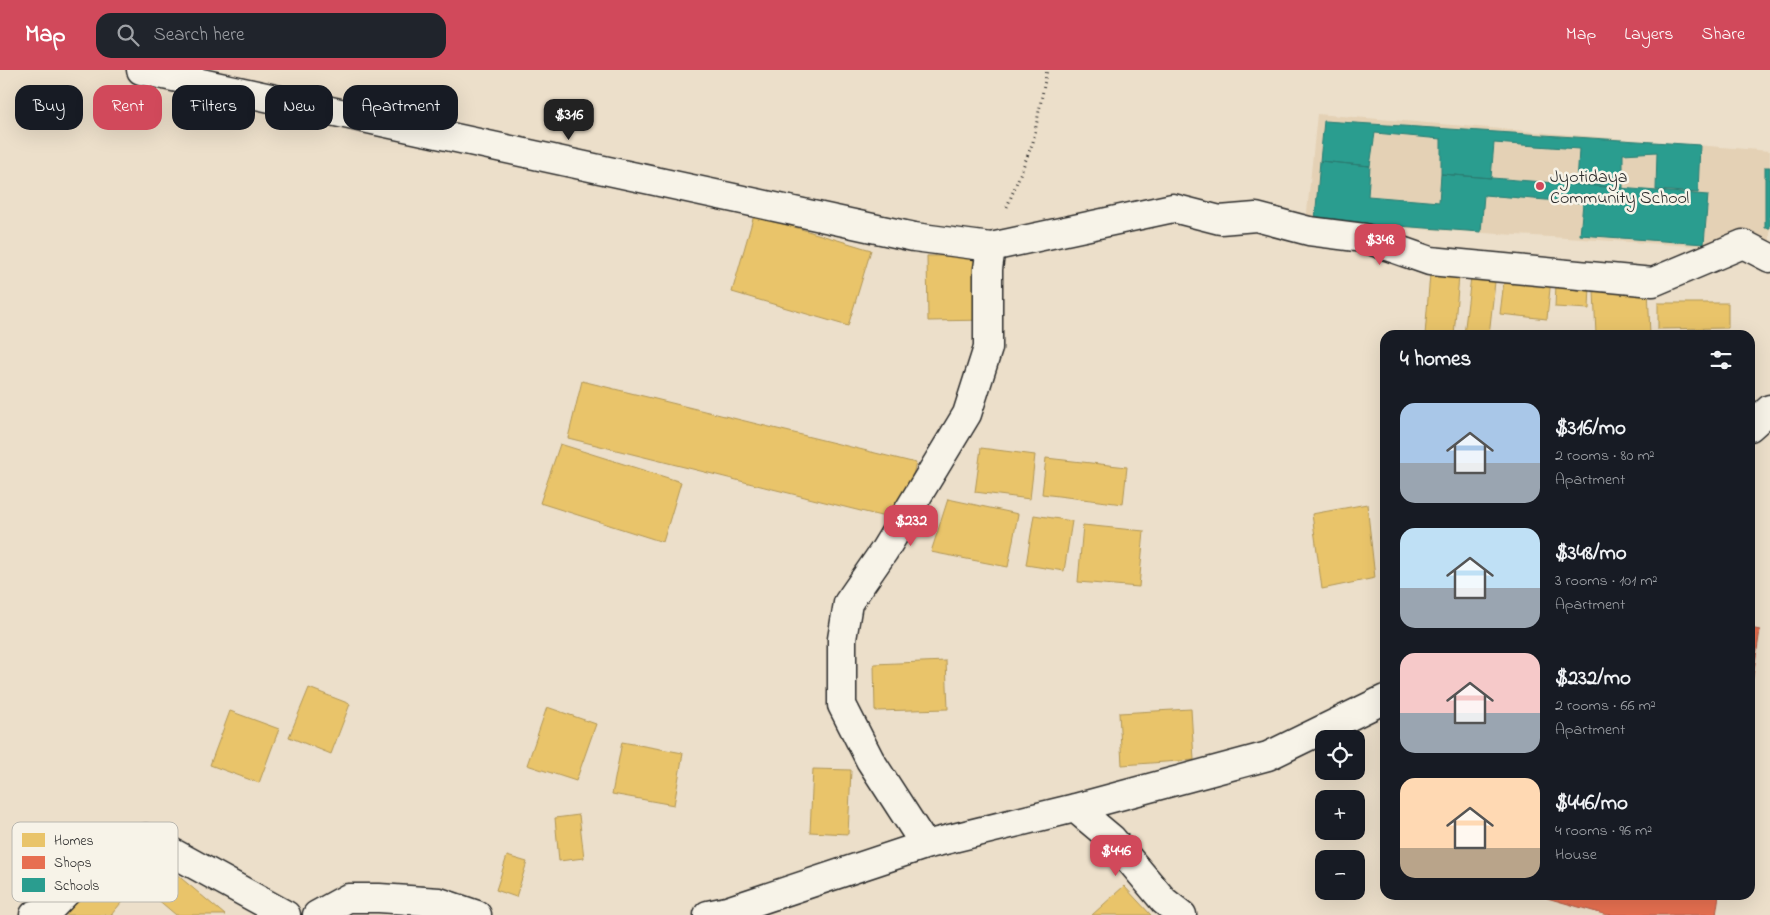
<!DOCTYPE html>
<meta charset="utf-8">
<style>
:root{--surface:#171b24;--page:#20242c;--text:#f1f3f6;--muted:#9ea1a6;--accent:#d1495b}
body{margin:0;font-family:"Indie Flower",sans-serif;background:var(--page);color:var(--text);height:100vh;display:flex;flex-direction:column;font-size:19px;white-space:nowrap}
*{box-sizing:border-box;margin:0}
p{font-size:16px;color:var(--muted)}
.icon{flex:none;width:28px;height:28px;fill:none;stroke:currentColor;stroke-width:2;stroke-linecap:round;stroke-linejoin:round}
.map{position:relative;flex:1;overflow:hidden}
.panel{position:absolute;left:1380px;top:260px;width:375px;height:570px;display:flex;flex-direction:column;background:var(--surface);border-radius:15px;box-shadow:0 5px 20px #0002}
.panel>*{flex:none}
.guide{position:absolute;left:15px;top:15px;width:475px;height:45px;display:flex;gap:10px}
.buttons{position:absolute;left:1315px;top:660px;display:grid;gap:10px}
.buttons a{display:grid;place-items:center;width:50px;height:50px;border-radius:10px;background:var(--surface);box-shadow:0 5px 20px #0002;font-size:25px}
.price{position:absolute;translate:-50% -42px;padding:0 11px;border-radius:10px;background:var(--accent);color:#fff;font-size:16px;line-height:32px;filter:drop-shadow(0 1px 2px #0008)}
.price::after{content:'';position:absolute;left:50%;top:30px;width:15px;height:11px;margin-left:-8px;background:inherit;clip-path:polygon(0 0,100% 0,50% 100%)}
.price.selected{background:#222;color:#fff}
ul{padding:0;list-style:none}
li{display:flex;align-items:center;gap:15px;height:125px;padding:0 20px}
li span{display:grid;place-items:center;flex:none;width:140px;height:100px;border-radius:15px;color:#555}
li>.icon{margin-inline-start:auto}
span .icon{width:60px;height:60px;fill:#fffc;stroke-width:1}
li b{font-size:21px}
h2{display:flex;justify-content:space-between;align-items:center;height:60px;padding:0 20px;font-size:21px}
.pill{padding:0 18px;border-radius:15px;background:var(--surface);box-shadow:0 5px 20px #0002;font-size:18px;line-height:45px}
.pill.selected{background:var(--accent);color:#fff}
header{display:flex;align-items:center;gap:30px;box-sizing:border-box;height:70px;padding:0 25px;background:var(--accent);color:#fff}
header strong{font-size:24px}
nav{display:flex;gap:28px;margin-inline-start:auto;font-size:18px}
.search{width:350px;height:45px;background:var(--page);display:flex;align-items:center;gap:12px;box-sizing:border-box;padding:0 18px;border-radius:15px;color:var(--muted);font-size:19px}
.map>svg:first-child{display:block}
.built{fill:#e4d1b5}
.homes{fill:#e9c46a;stroke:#b09657}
.shops{fill:#e76f51;stroke:#af5b46}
.schools{fill:#2a9d8f;stroke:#2a7b71}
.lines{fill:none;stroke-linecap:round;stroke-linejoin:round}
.minor-casing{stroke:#2b2b2b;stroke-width:31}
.path{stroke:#2b2b2b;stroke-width:3;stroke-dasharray:1 4;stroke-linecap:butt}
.minor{stroke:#f7f3e8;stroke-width:28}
.poi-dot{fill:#d1495b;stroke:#f7f3e8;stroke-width:2}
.labels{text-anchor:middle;stroke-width:5;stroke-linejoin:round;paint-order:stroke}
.poi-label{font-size:18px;fill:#2b2b2b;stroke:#f7f3e8;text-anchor:start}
.key{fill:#f7f3e8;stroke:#bab7af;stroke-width:1}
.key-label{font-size:14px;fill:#2b2b2b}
</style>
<header>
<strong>Map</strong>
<div class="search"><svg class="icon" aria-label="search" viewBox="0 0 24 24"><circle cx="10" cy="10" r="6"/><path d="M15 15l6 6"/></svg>Search here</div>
<nav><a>Map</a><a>Layers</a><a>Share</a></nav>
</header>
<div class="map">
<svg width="1770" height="845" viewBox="0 0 1770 845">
<rect width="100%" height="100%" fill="#ecdfca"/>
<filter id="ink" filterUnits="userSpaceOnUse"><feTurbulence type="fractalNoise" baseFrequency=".02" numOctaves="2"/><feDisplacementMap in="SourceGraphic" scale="10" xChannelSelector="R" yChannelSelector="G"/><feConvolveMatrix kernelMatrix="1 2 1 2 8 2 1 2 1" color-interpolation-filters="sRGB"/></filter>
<g filter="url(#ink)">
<path class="built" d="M1317,44L1770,81V173L1710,177L1306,152Z"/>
<path class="homes" d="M754,145L871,180L848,256L732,222Z
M927,186H987L988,250L928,251Z
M1472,199L1496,203L1489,265H1464Z
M1505,203L1551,208L1547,249L1500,244Z
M1430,204L1459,206L1454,265H1425Z
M1556,214L1590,215L1589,239L1555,237Z
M1648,218L1650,265H1596L1594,221Z
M1658,233H1728V258L1658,259Z
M582,311L916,393L901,451L568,368Z
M560,374L681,412L663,472L540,433Z
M981,378L1035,385L1030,429L975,422Z
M1046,388L1127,397L1123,434L1042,424Z
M948,429L1018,444L1008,497L931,482Z
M1367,434L1375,508L1322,519L1312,444Z
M1034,445L1072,451L1064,501L1026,495Z
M1083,455L1144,461L1139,517L1078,512Z
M946,591L948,639L875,641L874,594Z
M309,618L350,634L331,684L289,667Z
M547,637L596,654L576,711L527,695Z
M1191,639L1194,690L1122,695L1119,643Z
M230,641L279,659L259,713L210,695Z
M622,672L683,683L674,735L612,724Z
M813,699L851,700L848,764L810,762Z
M579,745L584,788L559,791L555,748Z
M507,786L527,792L516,827L496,820Z
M105,789L136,815L111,845H58Z
M163,793L225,845H176L143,817Z
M1124,816L1151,845H1092Z"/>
<path class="shops" d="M1750,558L1760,560L1750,626Z
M1547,825H1719L1716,845H1607L1547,828Z"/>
<path class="schools" d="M1324,51L1700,75L1698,123L1656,120L1657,82L1623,84V118L1577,114L1579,79L1494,73L1491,108L1441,104V69L1375,63L1370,96L1320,91Z
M1320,91L1370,96L1368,126L1439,132L1441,104L1708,125L1704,174L1580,165L1583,133L1484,125L1481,162L1315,150Z
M1765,97H1770V158H1765Z"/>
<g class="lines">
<g class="minor-casing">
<path id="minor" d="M141,0L914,167L991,177L1173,138L1220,150L1256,147L1309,161L1364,168L1430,191L1653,212L1743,174L1770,188
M1750,357L1770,339
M1075,738L1112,769L1164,831L1182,845
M925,775L870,690L842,635V569L848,533L884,481L967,344L988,278V199L991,177
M34,845L49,840L113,774L146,768L286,845
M317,845L348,828H379L439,832L477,845
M708,845L727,841L925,775L1075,738L1268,686L1385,629"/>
</g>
<path class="path" d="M1007,137L1033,72L1047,0"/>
<use href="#minor" class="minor"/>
</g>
</g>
<circle class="poi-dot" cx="1540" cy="116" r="5"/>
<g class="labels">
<g class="poi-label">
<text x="1550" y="112">Jyotidaya<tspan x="1550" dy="21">Community School</tspan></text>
</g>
</g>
<rect x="12" y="752" width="166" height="80" rx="8" class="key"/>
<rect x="22" y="763" width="23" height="14" fill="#e9c46a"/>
<rect x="22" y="786" width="23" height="13" fill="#e76f51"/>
<rect x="22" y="808" width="23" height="14" fill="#2a9d8f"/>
<g class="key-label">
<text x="54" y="775">Homes</text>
<text x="54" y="797">Shops</text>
<text x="54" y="820">Schools</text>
</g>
</svg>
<div class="buttons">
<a><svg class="icon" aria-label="locate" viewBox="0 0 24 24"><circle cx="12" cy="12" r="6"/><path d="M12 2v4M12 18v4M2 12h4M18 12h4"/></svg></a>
<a>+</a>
<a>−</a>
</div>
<b class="price selected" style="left:569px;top:71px">$316</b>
<b class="price" style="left:1380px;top:196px">$348</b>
<b class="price" style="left:911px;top:477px">$232</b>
<b class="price" style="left:1116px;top:807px">$446</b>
<div class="guide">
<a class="pill">Buy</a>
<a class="pill selected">Rent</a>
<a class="pill">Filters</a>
<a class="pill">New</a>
<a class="pill">Apartment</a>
</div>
<section class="panel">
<h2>4 homes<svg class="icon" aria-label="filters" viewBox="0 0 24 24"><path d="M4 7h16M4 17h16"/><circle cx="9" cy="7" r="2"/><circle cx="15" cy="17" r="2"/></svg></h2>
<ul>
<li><span style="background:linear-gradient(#a9c7e8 60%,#9aa5b1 0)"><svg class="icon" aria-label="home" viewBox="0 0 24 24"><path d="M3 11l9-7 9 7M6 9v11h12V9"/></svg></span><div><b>$316/mo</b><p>2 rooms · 80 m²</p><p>Apartment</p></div></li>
<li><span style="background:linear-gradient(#bfe0f5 60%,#9aa5b1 0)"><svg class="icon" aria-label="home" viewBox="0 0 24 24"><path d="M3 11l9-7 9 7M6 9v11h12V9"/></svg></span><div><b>$348/mo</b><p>3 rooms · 101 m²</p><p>Apartment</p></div></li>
<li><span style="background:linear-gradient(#f6c9c9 60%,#9aa5b1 0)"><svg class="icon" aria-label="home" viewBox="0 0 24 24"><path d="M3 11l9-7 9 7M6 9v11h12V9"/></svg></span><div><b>$232/mo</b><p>2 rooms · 66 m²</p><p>Apartment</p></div></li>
<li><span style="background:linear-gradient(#ffd9b3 70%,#b9a48a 0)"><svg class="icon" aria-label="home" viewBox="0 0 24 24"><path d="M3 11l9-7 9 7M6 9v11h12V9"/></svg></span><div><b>$446/mo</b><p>4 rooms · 96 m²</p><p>House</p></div></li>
</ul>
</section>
</div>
